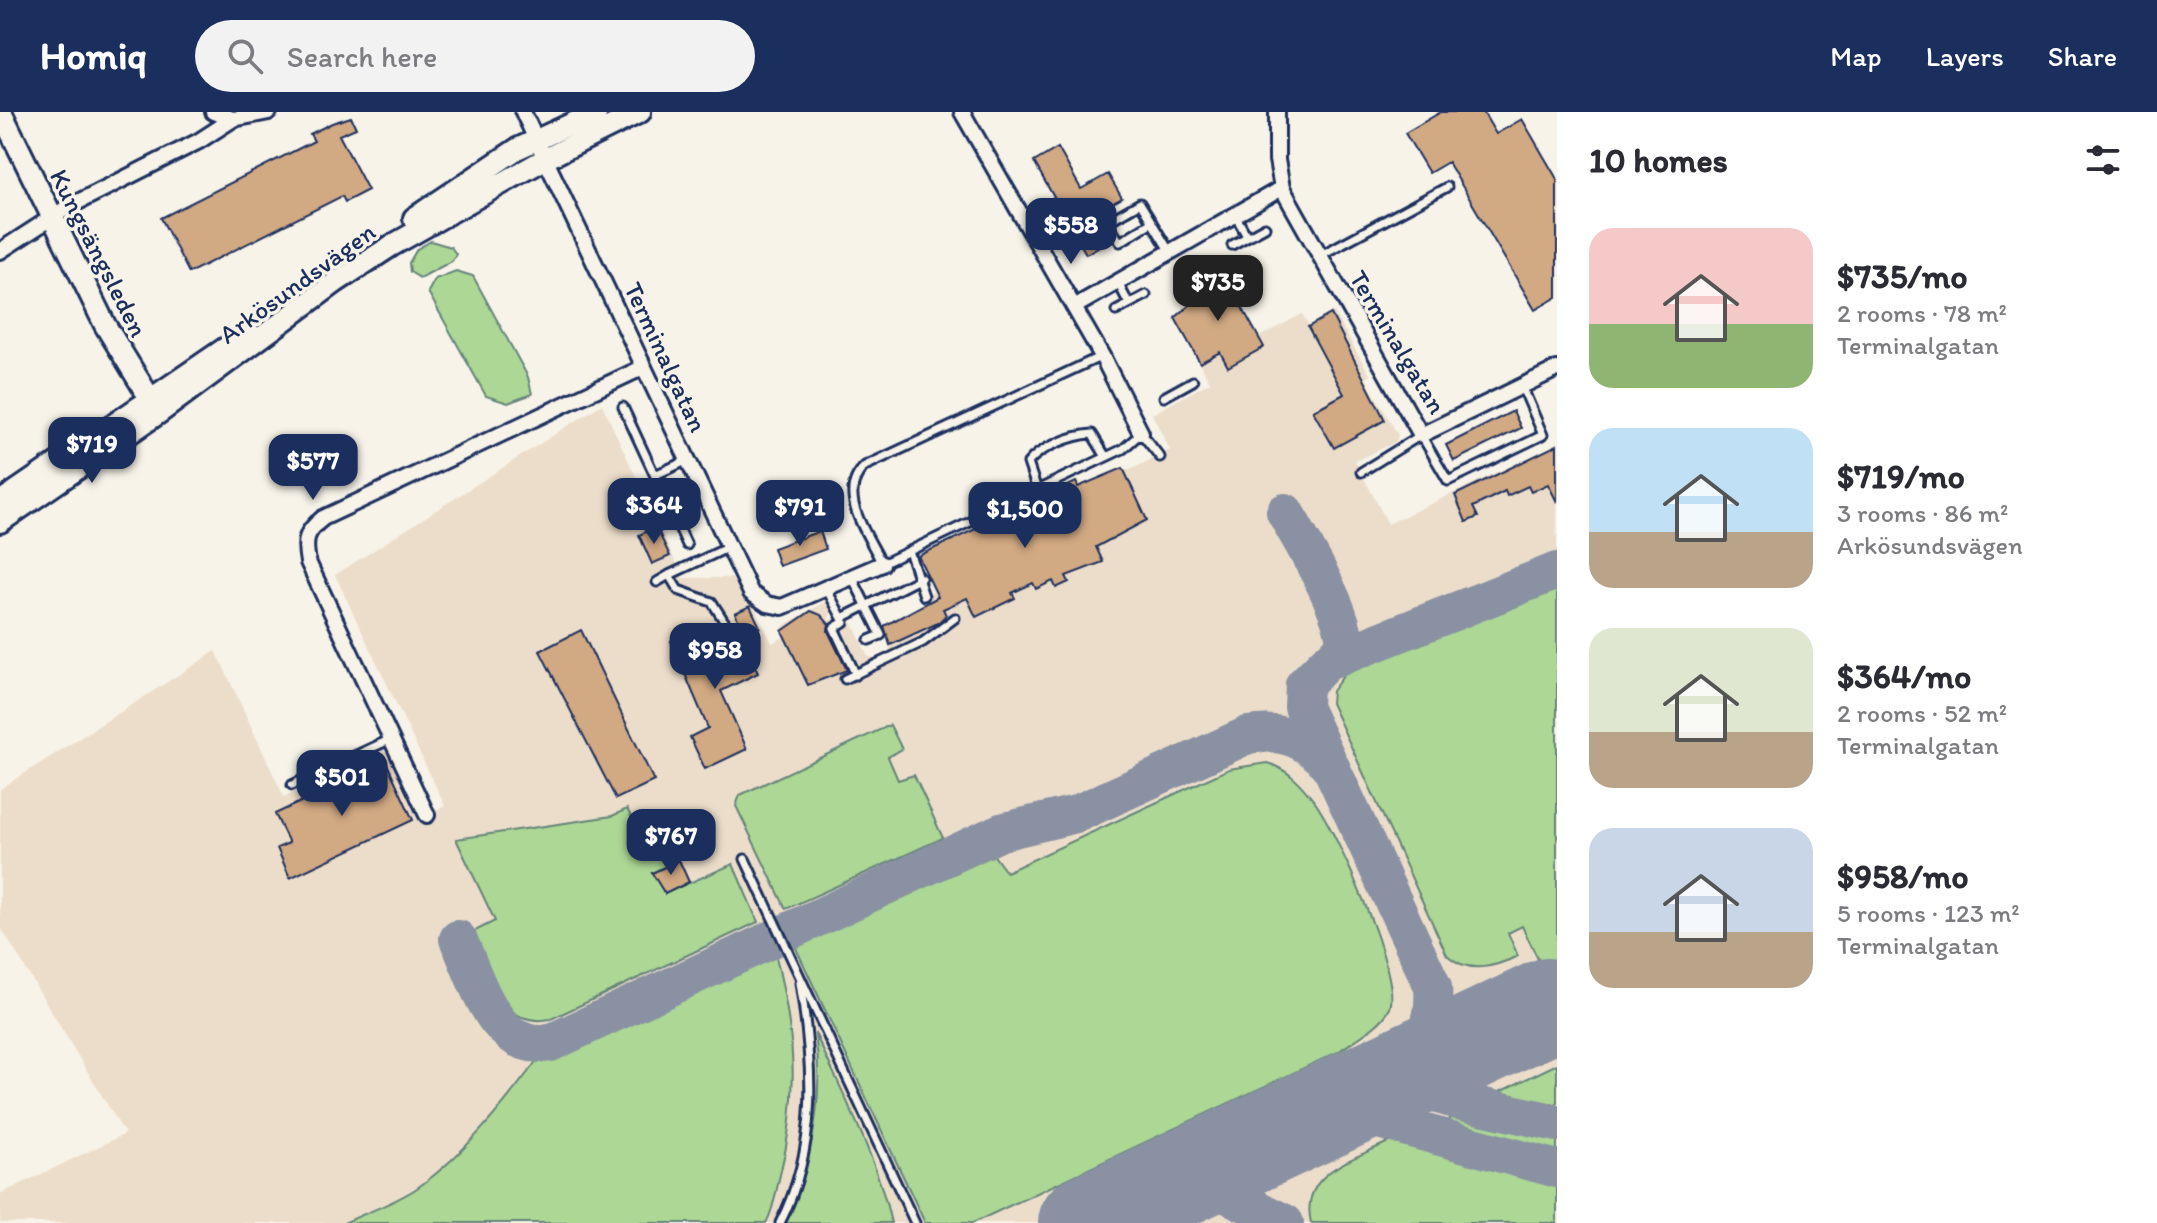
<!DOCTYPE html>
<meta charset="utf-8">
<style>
:root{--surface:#fff;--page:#f2f2f3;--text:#2b2b33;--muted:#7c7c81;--accent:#1b2f5e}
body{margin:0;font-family:Itim,sans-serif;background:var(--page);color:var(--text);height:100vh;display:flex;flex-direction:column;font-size:30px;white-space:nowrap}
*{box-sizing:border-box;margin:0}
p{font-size:26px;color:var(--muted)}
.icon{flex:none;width:44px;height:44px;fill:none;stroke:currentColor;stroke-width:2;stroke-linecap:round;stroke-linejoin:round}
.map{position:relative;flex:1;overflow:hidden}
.sheet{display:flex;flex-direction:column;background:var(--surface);width:600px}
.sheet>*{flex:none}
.price{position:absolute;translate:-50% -68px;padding:0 18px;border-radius:16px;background:var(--accent);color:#fff;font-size:26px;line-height:52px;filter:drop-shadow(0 2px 4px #0008)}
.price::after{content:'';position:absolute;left:50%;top:48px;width:24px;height:18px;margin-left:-12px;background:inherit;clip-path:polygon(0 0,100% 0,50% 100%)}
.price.on{background:#222;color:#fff}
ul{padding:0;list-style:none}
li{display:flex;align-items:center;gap:24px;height:200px;padding:0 32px}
li span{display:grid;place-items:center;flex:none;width:224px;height:160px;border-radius:24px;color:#555}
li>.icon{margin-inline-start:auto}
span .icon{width:96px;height:96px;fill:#fffc;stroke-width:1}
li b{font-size:34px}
h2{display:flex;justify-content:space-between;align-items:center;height:96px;padding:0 32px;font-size:34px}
header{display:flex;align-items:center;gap:48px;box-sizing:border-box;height:112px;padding:0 40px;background:var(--accent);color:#fff}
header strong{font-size:38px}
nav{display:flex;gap:44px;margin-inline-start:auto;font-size:28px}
.search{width:560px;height:72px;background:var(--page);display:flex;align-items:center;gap:20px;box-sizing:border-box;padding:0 28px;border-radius:44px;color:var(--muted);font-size:30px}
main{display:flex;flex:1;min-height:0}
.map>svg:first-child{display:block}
.built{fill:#ecddca}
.green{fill:#acd795;stroke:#64837a;stroke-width:2}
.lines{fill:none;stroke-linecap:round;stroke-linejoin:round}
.taxiway{stroke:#8991a3;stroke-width:38}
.runway{stroke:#8991a3;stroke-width:96}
.building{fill:#d1a983;stroke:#1b2f5e;stroke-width:2}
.service-casing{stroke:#1b2f5e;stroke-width:13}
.minor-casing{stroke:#1b2f5e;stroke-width:20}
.secondary-casing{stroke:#1b2f5e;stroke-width:26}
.service{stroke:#f7f3e8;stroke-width:7}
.minor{stroke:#f7f3e8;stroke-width:14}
.secondary{stroke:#f7f3e8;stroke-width:20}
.labels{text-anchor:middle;stroke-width:7;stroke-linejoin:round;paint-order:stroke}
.street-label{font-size:26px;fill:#1b2f5e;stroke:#f7f3e8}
</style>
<header>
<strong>Homiq</strong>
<div class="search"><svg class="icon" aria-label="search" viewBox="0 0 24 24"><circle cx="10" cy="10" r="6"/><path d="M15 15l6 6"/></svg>Search here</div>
<nav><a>Map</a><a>Layers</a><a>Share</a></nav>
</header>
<main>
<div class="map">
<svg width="1557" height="1111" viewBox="0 0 1557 1111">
<rect width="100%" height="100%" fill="#f7f3e8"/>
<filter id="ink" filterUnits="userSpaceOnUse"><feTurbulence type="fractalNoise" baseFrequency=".0125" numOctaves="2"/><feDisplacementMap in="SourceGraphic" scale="16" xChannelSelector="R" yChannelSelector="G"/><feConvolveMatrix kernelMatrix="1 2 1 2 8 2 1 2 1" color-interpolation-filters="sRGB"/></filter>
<g filter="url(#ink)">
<path class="built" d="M1222,159L1259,225L1302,202L1309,214L1334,200L1370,263L1365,266L1398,323L1396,330L1355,349L1388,412L1557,332V1111H0V1082L125,1022L0,814V677L216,539L284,685L386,638L419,706L445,694L335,463L602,292L683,466H731L753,493L772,531L784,525L781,517L786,512L827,489L832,499L828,509L839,504L842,511L828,520L851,508L868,544L873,546L889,539L890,534L881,514L930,488L928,483L933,480L917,444L1079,368L1082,373L1123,356L1130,358L1170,338L1152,302L1210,270L1174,206L1191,191L1185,179Z"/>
<path class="green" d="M431,129L451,135L456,142L452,149L420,166L410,160L409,151L417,137Z
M456,159L473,164L528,265L532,282L508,291L486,284L428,180L435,167Z
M1557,470V874L1552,876L1522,814L1508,821L1518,844C1495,855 1468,863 1447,843L1331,591L1332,579L1344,563L1428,523Z
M890,613L902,637L888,645L898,668L914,663L943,726L786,797L736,694L740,683Z
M1267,651C1287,656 1302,673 1314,689C1336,718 1402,864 1390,896C1382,914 1354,928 1338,940L973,1111H925L794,832L992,741L1006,760L1229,657Z
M627,697L633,708L641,705L673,751L652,761L666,781L733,752L758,810L551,907C499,917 484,860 467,823L495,809L456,727L612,704Z
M775,841C795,921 800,982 780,1063C776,1079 774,1097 766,1111H344C367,1100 395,1091 417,1076C470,1039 511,983 550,931L556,940Z
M815,921C843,982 877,1045 891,1111H785C812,1050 825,987 815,921Z
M1557,952V1005L1487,986Z
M1476,1004L1557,1022V1048L1441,1019L1440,1013L1452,1005Z
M1392,1028H1409L1557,1067V1111H1311C1299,1059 1355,1048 1392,1028Z"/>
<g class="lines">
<path class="taxiway" d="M1285,400C1302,430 1345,500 1345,533L1331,548
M458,827C477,867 494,941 550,931L1001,720L1076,702L1248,623C1283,617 1310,628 1332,657
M1546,889L1557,885
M1389,968L1458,989L1557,1011
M1369,977C1410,953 1437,926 1433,875L1303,595L1304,573L1327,550L1557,459
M1331,995L1557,1057
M1188,1063L1285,1111"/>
<path class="runway" d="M1086,1111L1548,894"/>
</g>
<path class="building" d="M1441,0H1483L1496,22L1522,7L1557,67V185L1535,198L1448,50L1429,61L1405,21Z
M351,5L356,16L339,23L368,78L345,90L342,84L189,161L161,106L314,29L310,22L332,11Z
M1058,36L1081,77L1108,62L1122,86L1095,101L1110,128L1086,142L1034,50Z
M1222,159L1264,235L1228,255L1220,240L1200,251L1175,206L1192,191L1185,179Z
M1331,202L1385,308L1334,336L1313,299L1344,282L1308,215Z
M1513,299L1521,316L1454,349L1446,333Z
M1557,333V390L1548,372L1531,380L1528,374L1507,384L1505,379L1473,395L1478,405L1466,410L1455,383Z
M1123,356L1147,408L1096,435L1103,450L1066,464L1069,470L1056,476L1053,469L1036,477L1033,471L1012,481L1015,486L976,505L967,486L943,497L946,503L938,511L890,533L884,514L938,485L918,444L1076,370L1078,375Z
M656,415L670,444L652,452L639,423Z
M820,419L826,437L779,454L773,436Z
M750,494L760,515L745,523L735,501Z
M811,499L821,503L829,512L828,519L847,558L808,573L782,519Z
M581,518L654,669L616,687L540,539Z
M738,518L758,561L721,579L747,637L705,657L690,625L708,616L671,529L693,519L701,536Z
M383,643L413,708L290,766L277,736L289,731L275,702L366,659L363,652Z
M679,748L689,770L665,782L652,761Z"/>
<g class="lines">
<g class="service-casing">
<path id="service" d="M1235,103L1247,124
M1152,110L1120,130L1107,110L1140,91L1170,140
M1232,133L1265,115
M1319,144L1447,75
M1118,171L1129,192
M1116,199L1146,183
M1102,244L865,354C835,382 868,422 882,452L1123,337L1141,321L1160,345
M1164,285L1193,269
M623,295L687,433
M1361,360L1421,323L1448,369L1543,323L1522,274
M655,363L688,348
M1037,378L1028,351C1040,335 1073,323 1092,322L1106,345
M729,435L669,463L678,478L712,490L729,517
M909,439L924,484
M852,465L881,523L869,528
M657,470L669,463
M826,476L842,506L921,466
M842,506L844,510L834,516L856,563
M845,567L923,530L955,506
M292,673L391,627
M745,747L915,1111
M780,1111C819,1035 813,952 800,871"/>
</g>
<g class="minor-casing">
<path id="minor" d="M213,0L233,7L269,0
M523,0L751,481L767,492L782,495L882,452
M962,0L1102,244L1141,321
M1277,0V48L1282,76L1421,323L1557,257
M0,139L68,95L199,29L233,7
M1074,195L1282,76
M427,703L308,450C304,428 305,420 323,406L644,255"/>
</g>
<g class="secondary-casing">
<path id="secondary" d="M1,0L105,213L157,298
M414,106L517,37L597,0
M0,390L249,220
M0,410L159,301L336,170L391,134L545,47L640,0"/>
</g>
<use href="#service" class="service"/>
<use href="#minor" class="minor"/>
<use href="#secondary" class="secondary"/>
</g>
</g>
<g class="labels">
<g class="street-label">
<text transform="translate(99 141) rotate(63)" y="9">Kungsängsleden</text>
<text transform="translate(297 171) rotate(-36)" y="9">Arkösundsvägen</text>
<text transform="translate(1398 230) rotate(59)" y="9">Terminalgatan</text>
<text transform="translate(666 245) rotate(65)" y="9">Terminalgatan</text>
</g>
</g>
</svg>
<b class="price" style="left:1071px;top:154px">$558</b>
<b class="price on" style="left:1218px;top:211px">$735</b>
<b class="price" style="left:92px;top:373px">$719</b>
<b class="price" style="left:313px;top:390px">$577</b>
<b class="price" style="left:654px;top:434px">$364</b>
<b class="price" style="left:800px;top:436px">$791</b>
<b class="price" style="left:1025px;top:438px">$1,500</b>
<b class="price" style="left:715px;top:579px">$958</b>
<b class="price" style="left:342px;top:706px">$501</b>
<b class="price" style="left:671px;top:765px">$767</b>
</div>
<section class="sheet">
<h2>10 homes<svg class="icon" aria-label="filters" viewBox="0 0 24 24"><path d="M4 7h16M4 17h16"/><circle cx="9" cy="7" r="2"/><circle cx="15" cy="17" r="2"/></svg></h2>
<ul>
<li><span style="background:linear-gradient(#f6c9c9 60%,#8fb573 0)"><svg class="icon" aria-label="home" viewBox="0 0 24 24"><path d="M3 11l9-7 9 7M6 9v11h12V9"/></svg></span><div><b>$735/mo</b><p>2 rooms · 78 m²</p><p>Terminalgatan</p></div></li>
<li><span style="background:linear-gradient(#bfe0f5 65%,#b9a48a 0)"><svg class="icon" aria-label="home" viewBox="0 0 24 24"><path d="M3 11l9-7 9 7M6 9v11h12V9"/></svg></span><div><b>$719/mo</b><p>3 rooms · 86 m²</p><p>Arkösundsvägen</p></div></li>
<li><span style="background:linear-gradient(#dfe7d0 65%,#b9a48a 0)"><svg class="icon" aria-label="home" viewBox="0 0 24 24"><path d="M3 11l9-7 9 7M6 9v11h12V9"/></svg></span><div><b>$364/mo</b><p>2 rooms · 52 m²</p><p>Terminalgatan</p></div></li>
<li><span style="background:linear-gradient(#c9d6e8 65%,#b9a48a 0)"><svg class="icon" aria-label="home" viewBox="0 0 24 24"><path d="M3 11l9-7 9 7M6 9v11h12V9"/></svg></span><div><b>$958/mo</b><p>5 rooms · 123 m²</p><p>Terminalgatan</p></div></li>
</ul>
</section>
</main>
